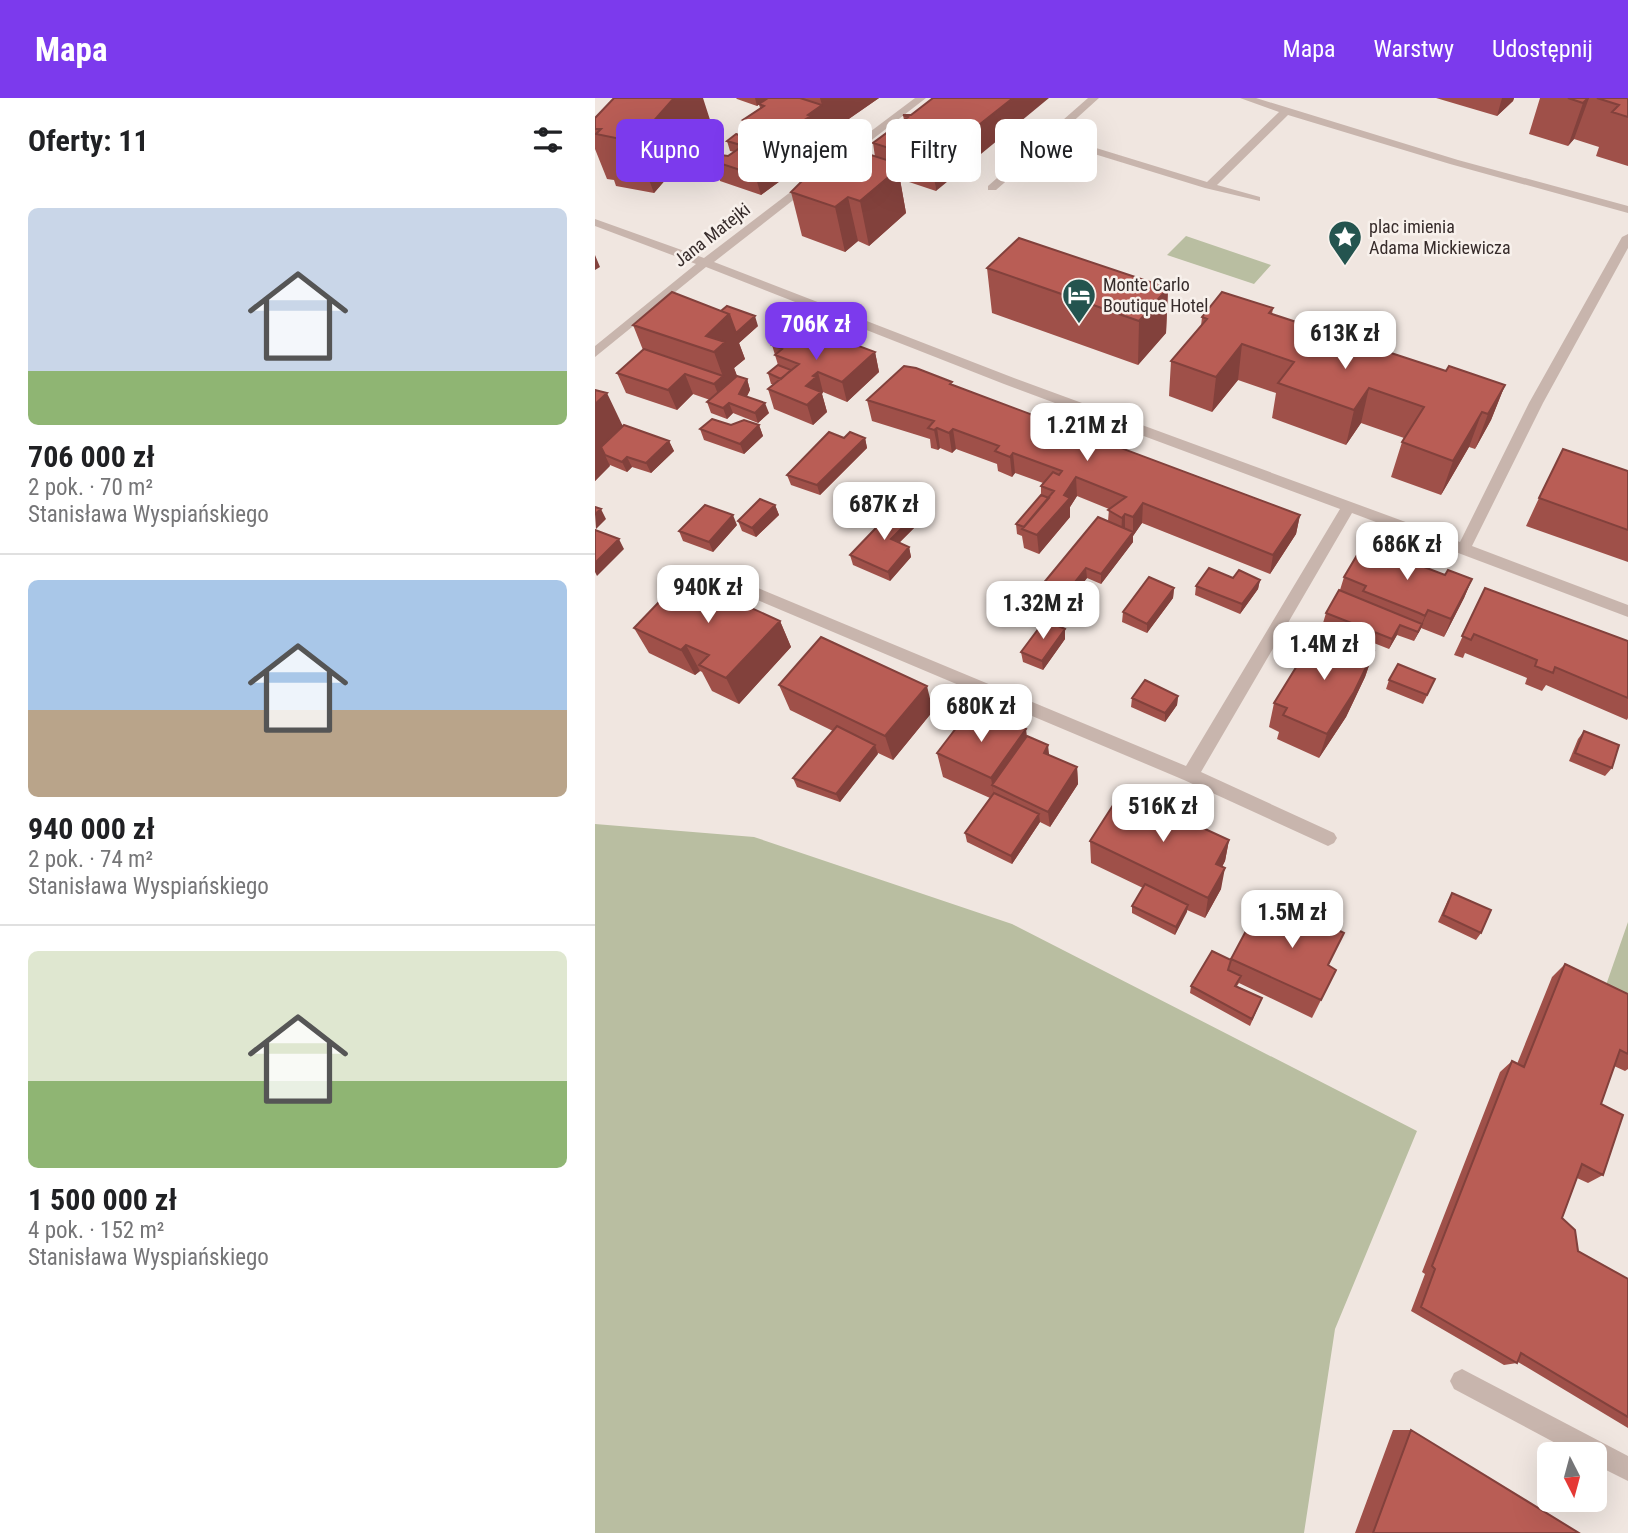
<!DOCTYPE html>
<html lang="pl">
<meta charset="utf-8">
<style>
:root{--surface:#fff;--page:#f6f6f6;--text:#202124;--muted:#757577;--line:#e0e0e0;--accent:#7c3aed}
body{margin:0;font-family:"Roboto Condensed",sans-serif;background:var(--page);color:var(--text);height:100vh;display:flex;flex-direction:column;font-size:26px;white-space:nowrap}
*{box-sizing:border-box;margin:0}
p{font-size:23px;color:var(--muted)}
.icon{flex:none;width:38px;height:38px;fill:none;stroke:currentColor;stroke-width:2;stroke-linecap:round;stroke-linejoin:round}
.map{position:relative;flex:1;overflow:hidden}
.panel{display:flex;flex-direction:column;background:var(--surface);width:595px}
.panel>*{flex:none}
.banner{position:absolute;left:21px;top:21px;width:665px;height:63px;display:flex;gap:14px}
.needle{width:46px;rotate:174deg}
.tools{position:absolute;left:942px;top:1344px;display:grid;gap:14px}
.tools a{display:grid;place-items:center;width:70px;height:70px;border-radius:10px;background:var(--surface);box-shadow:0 7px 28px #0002;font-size:35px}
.price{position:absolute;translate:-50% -60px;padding:0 16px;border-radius:14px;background:#fff;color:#222;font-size:23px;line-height:46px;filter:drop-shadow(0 2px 4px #0008)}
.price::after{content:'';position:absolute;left:50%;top:42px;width:21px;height:16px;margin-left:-10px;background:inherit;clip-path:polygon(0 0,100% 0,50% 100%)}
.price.current{background:var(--accent);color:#fff}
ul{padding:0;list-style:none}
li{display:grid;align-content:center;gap:14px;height:371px;padding:0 28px}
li+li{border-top:2px solid var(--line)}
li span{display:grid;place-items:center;height:217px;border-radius:10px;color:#555}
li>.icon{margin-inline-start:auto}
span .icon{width:126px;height:126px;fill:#fffc;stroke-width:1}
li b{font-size:30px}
h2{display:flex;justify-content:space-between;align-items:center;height:84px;padding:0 28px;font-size:30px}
.tag{padding:0 24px;border-radius:10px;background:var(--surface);box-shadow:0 7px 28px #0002;font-size:24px;line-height:63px}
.tag.current{background:var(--accent);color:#fff}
header{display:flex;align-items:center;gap:42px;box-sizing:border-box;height:98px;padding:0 35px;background:var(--accent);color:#fff}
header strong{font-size:33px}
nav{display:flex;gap:38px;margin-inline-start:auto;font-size:24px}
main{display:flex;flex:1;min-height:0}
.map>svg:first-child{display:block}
.green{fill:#b9bea1}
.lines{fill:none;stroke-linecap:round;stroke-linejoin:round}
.minor{fill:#c8b5ad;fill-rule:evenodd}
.wall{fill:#9f5049}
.shaded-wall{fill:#82413c}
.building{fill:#b95d55;stroke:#82413c;stroke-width:2}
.labels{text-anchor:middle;stroke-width:5;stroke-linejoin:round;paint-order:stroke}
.far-poi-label{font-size:18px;fill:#372c2b;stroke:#f8f1ec;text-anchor:start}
.far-street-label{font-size:18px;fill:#372c2b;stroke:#f8f1ec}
</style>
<header>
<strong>Mapa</strong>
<nav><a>Mapa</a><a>Warstwy</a><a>Udostępnij</a></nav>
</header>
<main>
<section class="panel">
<h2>Oferty: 11<svg class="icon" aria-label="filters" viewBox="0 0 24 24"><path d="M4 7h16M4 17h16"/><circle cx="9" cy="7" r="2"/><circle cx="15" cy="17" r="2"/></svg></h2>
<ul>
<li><span style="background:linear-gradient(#c9d6e8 75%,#8fb573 0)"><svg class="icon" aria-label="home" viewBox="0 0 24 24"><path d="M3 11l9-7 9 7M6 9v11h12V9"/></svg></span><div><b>706 000 zł</b><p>2 pok. · 70 m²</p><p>Stanisława Wyspiańskiego</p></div></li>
<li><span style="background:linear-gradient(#a9c7e8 60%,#b9a48a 0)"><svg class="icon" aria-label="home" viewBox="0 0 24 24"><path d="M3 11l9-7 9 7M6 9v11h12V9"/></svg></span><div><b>940 000 zł</b><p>2 pok. · 74 m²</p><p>Stanisława Wyspiańskiego</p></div></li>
<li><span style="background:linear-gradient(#dfe7d0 60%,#8fb573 0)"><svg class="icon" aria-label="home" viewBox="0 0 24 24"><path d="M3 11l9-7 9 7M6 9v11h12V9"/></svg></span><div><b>1 500 000 zł</b><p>4 pok. · 152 m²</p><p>Stanisława Wyspiańskiego</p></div></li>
</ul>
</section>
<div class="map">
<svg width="1033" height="1435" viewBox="0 0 1033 1435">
<rect width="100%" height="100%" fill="#f0e6e0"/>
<path class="green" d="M591,138L676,167L659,186L572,157Z
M0,726L159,739L417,826L822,1033L740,1231L709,1435H0Z
M1033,824V901L1010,890Z"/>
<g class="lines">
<path class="minor" d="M320,0H331L243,68H235V64Z
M493,0H504L462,38L612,84L684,14L645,0H661L863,62L1033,108V115L855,66L693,17L622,87L665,99V103L610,90L457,43L401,92H393V88Z
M210,83L220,85L119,164L419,280L865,444L934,305L1027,139L1033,136V150L948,305L877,448L1033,507V519L757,415L606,674L739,735L742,740L739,745L733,748L589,682L141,493L138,489L141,485H151L591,668L745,411L409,286L111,169L0,259V248L101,166L0,128V121L109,160Z
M867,1271L1033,1358V1383L999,1366V1356H981L859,1291L855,1283L859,1275Z"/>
</g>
<path class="wall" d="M141,0H284L222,43V46L204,57L207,67L166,97L125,83L118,63L133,58L139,54L135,53L132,43L147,38L151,33L148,22L165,10L164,6L162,8L142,1Z
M338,0L341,93L305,81L311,115L274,148L263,143L250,154L207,138L196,94L228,69L227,64L280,59L278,45L309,22L308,17H316Z
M841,0H919L918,3L902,18Z
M945,0H1033V68L1001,58L1004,49L979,41L973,48L934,36Z
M0,20L117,28L59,95L21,88L19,82L12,81L0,51Z
M392,170L573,190L571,235L543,267L397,215Z
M678,210L677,216L851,273L910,287L896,322L880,351L874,349L846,397L796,379L807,344L809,340L766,325L751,347L677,320L681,295L643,282L617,314L574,298L576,263L606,228L607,219Z
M38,227L163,228L144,245L150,261L139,270L142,278L152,281L155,292L152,298L174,315L163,325L138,315L132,321L116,315L112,304L115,302L98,296L82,312L31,295L22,275L48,252Z
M205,236L280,254L284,274L252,304L228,294L227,296L232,314L218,327L179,311L173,291L178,286H176L173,275L183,267L177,247Z
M357,287L705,417L701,436L675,476L547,425L538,438V444L506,486L492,480L470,508L447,497V487L513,423L514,411L482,398L475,409V419L444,456L429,450L427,438L422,436L421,426L446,397V388L448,385L420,375L417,379L403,373L402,366L361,351L357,355L345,350L343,352L336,350L335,341L277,323L272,302Z
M0,292L28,329L74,343L79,353L56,375L37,369L32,374L15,367L0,383Z
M164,327L168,338L149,356L109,342L105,331Z
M249,340H270L272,350L225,397L196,387L192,377Z
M1033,373V464L931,428L944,400Z
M180,407L184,417L161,439L147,433L143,423Z
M142,427L118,454L88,443L84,433Z
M321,428L304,445L314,449L316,459L295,483L258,467L255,457Z
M795,450L793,456L850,477L877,481L869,500L849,539L826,530L819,543L802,537L794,551L728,525L731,515L745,492L749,479Z
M665,482L663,491L645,516L600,497L601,488Z
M579,490L578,500L552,535L527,524L528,514Z
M890,490L1033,543V620L1032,622L951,587L947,593L930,586L932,580L870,555L868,560L859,557Z
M185,523L196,549L144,606L117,593L107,574L105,573L100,577L54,555L39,530Z
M470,531V541L448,572L428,564L426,554Z
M734,542L779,553L770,579L751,619L724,660L682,641L684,634L674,629L679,605Z
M840,581L828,606L791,591L794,582Z
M184,587L338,613L298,662L283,655L245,704L202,689L198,680L238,633L195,612Z
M583,598L582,607L570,624L536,609L537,600Z
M404,629L432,638L454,657L482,669L483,686L455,729L445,724L417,766L372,744L370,735L395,700L348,679L342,655Z
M989,633L1017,670L1010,678L974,663L983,641Z
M531,705L634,742L630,763L627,769L626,791L610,820L592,812L580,837L537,815V808L548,790L496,765L495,743Z
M857,795L886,835L881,842L843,824L853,802Z
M653,829L734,868L741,872L717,920L644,885L642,888L667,900L655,928L595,895L596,888L636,862Z
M970,866L1033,896V971L1030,973L1019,968L1006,1006L1008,1077L993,1085L982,1080L967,1120L983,1153L1033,1181V1330L923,1264L922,1265L909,1267L816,1213L830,1176L827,1174L905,974L917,963L922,966L957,879Z
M798,1332H816L984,1435H760Z"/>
<path class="shaded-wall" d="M79,0H108L117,28L59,95L40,44Z
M160,0H173L162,8Z
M225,0H284L222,43V46L204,57L207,67L166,97L160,77L192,53L188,34L227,7Z
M418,0H454L341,93L337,64Z
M907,0H919L918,3L902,18Z
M993,0H994L979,41L973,48L988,5Z
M298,64L299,74L303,71L311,115L274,148L265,103L294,67Z
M253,99L263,143L250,154L240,109Z
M0,157L5,169L0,172Z
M573,190L571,235L543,267L544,223Z
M134,216L160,218L163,228L144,245L150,261L139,270L146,288L135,298L119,254L111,238Z
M647,246L643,282L617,314L621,279Z
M280,254L284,274L252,304L247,284Z
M223,274L228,294L227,296L232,314L218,327L212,307L211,288L218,278Z
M90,276L98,296L82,312L73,292Z
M128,278L135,298L127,306L119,286Z
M152,281L155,292L148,306L144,296Z
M910,287L896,322L880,351L893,316Z
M774,290L766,325L751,347L759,312Z
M12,295L33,339L10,357L15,368L0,383V306Z
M134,305L138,315L132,321L128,310Z
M170,305L174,315L163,325L160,315Z
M887,314L874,349L846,397L858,363Z
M164,327L168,338L149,356L145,346Z
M342,330L345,350L343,352L339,332Z
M358,331L361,351L357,355L354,335Z
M270,340L272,350L225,397L222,387Z
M74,343L79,353L56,375L51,365Z
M418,355L420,375L417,379L415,359Z
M32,359L37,369L32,374L27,364Z
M481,379L482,398L475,409V419L444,456L442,437Z
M548,405L547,425L538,438V444L506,486V476L538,435V419Z
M180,407L184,417L161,439L157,430Z
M6,411L11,421L1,431L0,416Z
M530,416V435L526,439L527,420Z
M138,417L142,427L118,454L114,444Z
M705,417L701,436L675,476L678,457Z
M319,418L321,428L298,451L296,441Z
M24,441L29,451L2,478L0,474V465Z
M314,449L316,459L295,483L293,474Z
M491,470L492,480L470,508L469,498Z
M877,481L869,500L849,539L856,521Z
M665,482L663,491L645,516L647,506Z
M579,490L578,500L552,535V526Z
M833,512L826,530L819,543L830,518Z
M185,523L196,549L144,606L131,580Z
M805,527L802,537L794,551L797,541Z
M470,531V541L448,572L447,563Z
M91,547L105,573L100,577L86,552Z
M779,553L770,579L751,619L724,660L732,636Z
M332,588L338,613L298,662L290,638Z
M583,598L582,607L570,624V615Z
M431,631L434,655L397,687L400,703L396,680Z
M280,647L283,656L245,704L241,696Z
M453,647L455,664L449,655Z
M482,669L483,686L455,729L453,714Z
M444,716L445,724L417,766L416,758Z
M634,742L630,763L617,787L621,766Z
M630,770L626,791L610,820L613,800Z
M593,807L592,814L580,837L581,829Z"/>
<path class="building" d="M19,0H79L40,44L1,36L6,31H0V20Z
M173,0H205L227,7L213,17L216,18L188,34L148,22L169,8L164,6Z
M338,0H418L337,64L278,45L313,19L308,17H316Z
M973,0H993L988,5Z
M1002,0H1033V19L1017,14L1024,7Z
M153,31L202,47L160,77L118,63L126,57L133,58L159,40L146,38Z
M141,36L147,38L149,48L132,43Z
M248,48L298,64L294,67L303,71L265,103L253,99L240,109L196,94L211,79L233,66L227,64Z
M424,140L573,190L544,223L392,170Z
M77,194L134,216L111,238L130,244L119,254L38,227Z
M627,194L678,210L674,215L851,273L854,268L910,287L893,316L887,314L858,363L807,344L829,309L774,290L759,312L683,285L699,264L647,246L621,279L576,263L612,221L607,219Z
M132,208L160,218L141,235L134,216L126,213Z
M213,229L280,254L247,284L223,274L218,278L221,279L211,288L226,294L212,307L173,291L204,266L180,257L187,251L177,247L194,232L205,236Z
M49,251L128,278L119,286L90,276L73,292L22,275Z
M183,267L196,272L186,281L173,275Z
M309,268L321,270L357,284L355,286L705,417L678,457L548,405L538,419L530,416L527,420L513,412L531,399L481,379L469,397L475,400L442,437L427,431L459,393L446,388L458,374L464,377L467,373L418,355L415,359L400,353L404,348L358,331L354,335L342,330L339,332L333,330L339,323L272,302Z
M142,278L152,281L144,296L170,305L160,315L134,305L128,310L112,304Z
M0,292L12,295L0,306Z
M117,321L136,327L149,322L164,327L145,346L105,331Z
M29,327L74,343L51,365L32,359L27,364L10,357L6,349Z
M234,334L249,340L255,334L270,340L222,387L192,377Z
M968,351L1033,373V432L944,400Z
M446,397L454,400L429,429L421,426Z
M165,401L180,407L157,430L143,423Z
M110,407L138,417L114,444L84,433Z
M0,409L6,411L0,416Z
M300,410L319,418L296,441L314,449L293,474L255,457Z
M503,419L538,434L506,476L491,470L469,498L447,487Z
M0,432L24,441L0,465Z
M771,442L795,450L792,455L850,477L853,472L877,481L856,521L833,512L830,518L824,515L768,493L771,488L749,479Z
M614,470L638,480L644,472L665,482L647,506L601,488Z
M88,479L185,523L131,580L104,567L114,557L91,547L86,552L39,530Z
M554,479L579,490L552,526L528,514Z
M890,490L1033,543V600L960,569L958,575L940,568L942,562L879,536L876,542L867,538Z
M744,492L827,526L823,534L805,527L797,541L731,515Z
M450,522L470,531L447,563L426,554Z
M721,537L734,542L738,537L779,553L759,594L732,636L688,617L692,610L679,605Z
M226,539L332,588L290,638L184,587Z
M803,566L840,581L832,597L794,582Z
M550,582L583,598L570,615L537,600Z
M372,616L404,629L410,622L431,631L396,680L342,655Z
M242,628L280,647L241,696L198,680Z
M989,633L1024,647L1017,670L980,655Z
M432,638L453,647L449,655L482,669L453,714L397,687Z
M399,695L444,716L416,758L370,735Z
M536,697L634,742L621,766L630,770L613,800L495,743L522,701L531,705Z
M550,786L593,807L581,829L537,808Z
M857,795L896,812L886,835L848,817Z
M681,801L749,835L733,867L741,872L726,902L636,861L653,829L663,834Z
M617,853L636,862L633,872L646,878L640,888L667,900L657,921L596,888Z
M970,866L1033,896V956L1025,952L1006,1006L1028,1017L1008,1077L987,1066L967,1120L980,1132L983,1153L1033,1181V1319L926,1255L922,1265L826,1209L840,1171L837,1168L917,963L929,969Z
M816,1332L984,1435H778Z"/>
<defs>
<g id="sight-pin" transform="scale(1.75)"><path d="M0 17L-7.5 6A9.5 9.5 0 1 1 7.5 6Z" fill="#24544f" stroke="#f8f1ec"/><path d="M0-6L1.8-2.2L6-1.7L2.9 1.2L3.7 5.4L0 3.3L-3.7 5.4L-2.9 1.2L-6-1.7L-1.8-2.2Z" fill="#fff"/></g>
<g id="hotel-pin" transform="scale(1.75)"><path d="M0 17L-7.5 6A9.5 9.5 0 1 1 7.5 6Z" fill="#24544f" stroke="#f8f1ec"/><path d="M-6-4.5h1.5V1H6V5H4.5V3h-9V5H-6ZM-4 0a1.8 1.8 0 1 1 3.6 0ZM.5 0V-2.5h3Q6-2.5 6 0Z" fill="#fff"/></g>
</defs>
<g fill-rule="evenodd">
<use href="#sight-pin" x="750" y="139"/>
<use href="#hotel-pin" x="484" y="197"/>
</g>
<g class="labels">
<g class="far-poi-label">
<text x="774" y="135">plac imienia<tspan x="774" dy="21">Adama Mickiewicza</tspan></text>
<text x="508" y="193">Monte Carlo<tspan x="508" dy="21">Boutique Hotel</tspan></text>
</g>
<g class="far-street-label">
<text transform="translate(117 137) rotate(-38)" y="6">Jana Matejki</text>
</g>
</g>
</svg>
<div class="tools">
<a><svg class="needle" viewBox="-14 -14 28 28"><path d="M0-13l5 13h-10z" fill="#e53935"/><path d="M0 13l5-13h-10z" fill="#757577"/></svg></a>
</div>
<b class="price current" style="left:221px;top:264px">706K zł</b>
<b class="price" style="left:750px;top:273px">613K zł</b>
<b class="price" style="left:492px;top:365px">1.21M zł</b>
<b class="price" style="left:289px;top:444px">687K zł</b>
<b class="price" style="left:812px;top:484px">686K zł</b>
<b class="price" style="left:113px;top:527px">940K zł</b>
<b class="price" style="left:448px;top:543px">1.32M zł</b>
<b class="price" style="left:729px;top:584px">1.4M zł</b>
<b class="price" style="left:386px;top:646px">680K zł</b>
<b class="price" style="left:568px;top:746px">516K zł</b>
<b class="price" style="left:697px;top:852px">1.5M zł</b>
<div class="banner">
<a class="tag current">Kupno</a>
<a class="tag">Wynajem</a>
<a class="tag">Filtry</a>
<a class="tag">Nowe</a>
</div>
</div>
</main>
